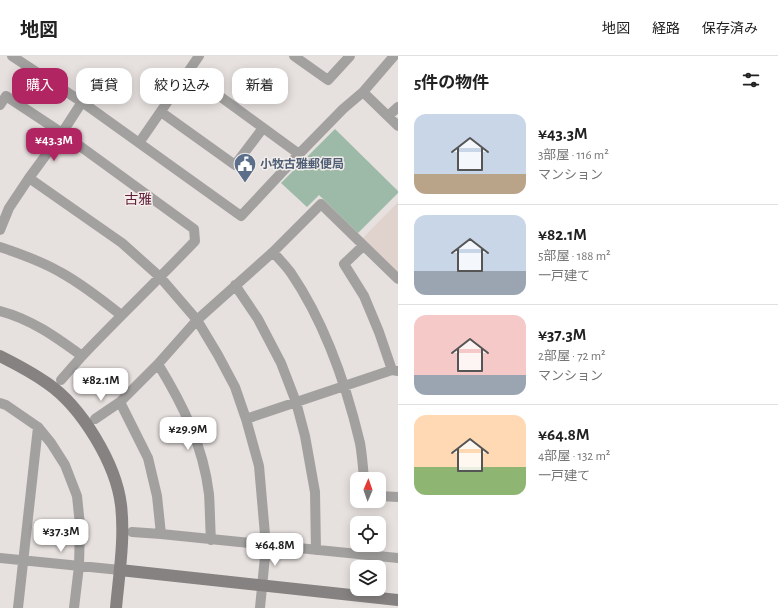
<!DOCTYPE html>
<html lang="ja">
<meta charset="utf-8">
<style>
:root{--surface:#fff;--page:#f6f6f6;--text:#222;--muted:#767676;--line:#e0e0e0;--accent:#b02562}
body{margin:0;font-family:"Alegreya Sans","Noto Sans JP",sans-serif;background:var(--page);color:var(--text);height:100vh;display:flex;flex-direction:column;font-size:15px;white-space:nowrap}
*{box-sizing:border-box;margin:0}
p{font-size:13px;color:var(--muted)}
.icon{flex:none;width:22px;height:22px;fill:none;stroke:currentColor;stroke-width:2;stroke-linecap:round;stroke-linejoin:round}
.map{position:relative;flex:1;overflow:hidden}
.side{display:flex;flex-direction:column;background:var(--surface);width:380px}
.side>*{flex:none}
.hud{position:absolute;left:12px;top:12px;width:326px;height:36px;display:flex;gap:8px}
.needle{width:26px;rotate:2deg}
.fabs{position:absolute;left:350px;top:416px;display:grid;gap:8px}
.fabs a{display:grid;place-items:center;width:36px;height:36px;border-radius:8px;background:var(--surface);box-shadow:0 2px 10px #0003;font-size:20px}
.price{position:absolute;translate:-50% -34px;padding:0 9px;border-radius:8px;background:#fff;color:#222;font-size:13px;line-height:26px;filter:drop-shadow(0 1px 2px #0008)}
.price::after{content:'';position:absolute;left:50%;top:24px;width:12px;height:9px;margin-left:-6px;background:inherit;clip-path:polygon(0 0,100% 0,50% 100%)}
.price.on{background:var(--accent);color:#fff}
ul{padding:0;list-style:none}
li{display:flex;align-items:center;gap:12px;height:100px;padding:0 16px}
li+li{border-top:1px solid var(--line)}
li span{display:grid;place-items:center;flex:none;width:112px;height:80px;border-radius:12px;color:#555}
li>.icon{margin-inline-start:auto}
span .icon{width:48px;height:48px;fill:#fffc;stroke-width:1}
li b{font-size:17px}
h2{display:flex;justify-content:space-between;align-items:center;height:48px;padding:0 16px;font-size:17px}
.pill{padding:0 14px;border-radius:12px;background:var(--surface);box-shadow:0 2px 10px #0003;font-size:14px;line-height:36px}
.pill.on{background:var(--accent);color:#fff}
header{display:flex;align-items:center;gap:24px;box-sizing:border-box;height:56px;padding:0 20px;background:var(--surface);border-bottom:1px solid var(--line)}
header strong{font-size:19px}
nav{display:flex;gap:22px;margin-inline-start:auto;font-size:14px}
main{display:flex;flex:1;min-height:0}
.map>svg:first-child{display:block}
.built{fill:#e0d2cd}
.green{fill:#9cbaa7}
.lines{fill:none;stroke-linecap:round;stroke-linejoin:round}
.street{stroke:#a3a1a0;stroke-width:10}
.secondary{stroke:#858281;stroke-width:12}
.labels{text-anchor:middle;stroke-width:3;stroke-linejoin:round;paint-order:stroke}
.service-label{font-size:12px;font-weight:bold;fill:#4e5e75;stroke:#f3edeb;text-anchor:start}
.quarter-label{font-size:14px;fill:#611f39;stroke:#f3edeb}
</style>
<header>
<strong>地図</strong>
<nav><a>地図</a><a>経路</a><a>保存済み</a></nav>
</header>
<main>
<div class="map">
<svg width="398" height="552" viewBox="0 0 398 552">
<rect width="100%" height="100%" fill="#e6e0de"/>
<path class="built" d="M398,146V217L363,182Z"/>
<path class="green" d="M335,73L398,135V137L358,177L319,139L307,151L281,127Z"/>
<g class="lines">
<path class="street" d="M12,0L82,46L241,160L299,98L343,53L363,36L394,0
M294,0L328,24L350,0
M188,17L299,98
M363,36L398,70
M0,49L6,40L62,77L194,173L195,185C158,224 119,261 82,300C56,281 31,263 0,255
M161,56L235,109L263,72
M388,60L398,51
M139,87L199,0
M29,122L122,187L160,221L197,264L218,299L235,331L246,363L259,410L266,490L260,552
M0,174L9,152L29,122L62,77L82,46
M363,190L344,208L364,240L379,276L392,314L398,315
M0,191C21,198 41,205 60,216C82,228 101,243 121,259
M273,196C279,203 286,210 291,217C325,267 346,328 360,387C362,398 363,411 364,423
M398,223L321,148L273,196L197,264L158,308L120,346L148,402L157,440L161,478L398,502
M235,229L258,263L281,307L296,346L305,380L315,436L316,494
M158,308C183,349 203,389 209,438C210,453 210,468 211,484
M61,324L82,300
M0,347L6,349L38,371L51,387L65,409L77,440L80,469L79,510L74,552
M95,363L120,346
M246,363L392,314
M379,440L398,441
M132,476L161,478
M0,502L120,514
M18,552L38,371"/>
<path class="secondary" d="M0,300C16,308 33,317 47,327C82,351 116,408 121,449C125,483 119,518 116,552
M120,514L398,544"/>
</g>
<defs>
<g id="civic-pin" transform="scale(1.15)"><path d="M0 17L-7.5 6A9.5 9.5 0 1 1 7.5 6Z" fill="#5c6f8a" stroke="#f3edeb"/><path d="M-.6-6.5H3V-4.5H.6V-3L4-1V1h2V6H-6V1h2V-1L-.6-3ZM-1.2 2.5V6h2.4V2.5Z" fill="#fff"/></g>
</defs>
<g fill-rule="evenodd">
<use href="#civic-pin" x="245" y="108"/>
</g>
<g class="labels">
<g class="service-label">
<text x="260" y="112">小牧古雅郵便局</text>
</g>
<g class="quarter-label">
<text x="138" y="148">古雅</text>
</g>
</g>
</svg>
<div class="fabs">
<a><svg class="needle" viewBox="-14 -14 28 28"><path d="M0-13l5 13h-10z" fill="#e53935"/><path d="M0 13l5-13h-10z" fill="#767676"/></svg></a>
<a><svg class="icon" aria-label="locate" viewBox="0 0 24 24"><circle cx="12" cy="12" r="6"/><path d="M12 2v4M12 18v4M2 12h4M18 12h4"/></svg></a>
<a><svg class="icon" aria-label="layers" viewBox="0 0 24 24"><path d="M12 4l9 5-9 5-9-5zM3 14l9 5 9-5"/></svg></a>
</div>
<b class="price on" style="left:54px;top:106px">¥43.3M</b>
<b class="price" style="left:101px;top:346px">¥82.1M</b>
<b class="price" style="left:188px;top:395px">¥29.9M</b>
<b class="price" style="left:61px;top:497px">¥37.3M</b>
<b class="price" style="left:275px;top:511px">¥64.8M</b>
<div class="hud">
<a class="pill on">購入</a>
<a class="pill">賃貸</a>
<a class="pill">絞り込み</a>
<a class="pill">新着</a>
</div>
</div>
<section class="side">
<h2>5件の物件<svg class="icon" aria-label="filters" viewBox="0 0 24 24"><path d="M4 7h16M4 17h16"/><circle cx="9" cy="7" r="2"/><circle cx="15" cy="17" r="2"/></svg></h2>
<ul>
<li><span style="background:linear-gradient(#c9d6e8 75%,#b9a48a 0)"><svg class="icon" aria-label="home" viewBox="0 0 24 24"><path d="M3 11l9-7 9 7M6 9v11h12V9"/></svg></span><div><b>¥43.3M</b><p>3部屋 · 116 m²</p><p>マンション</p></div></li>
<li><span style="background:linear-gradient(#c9d6e8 70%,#9aa5b1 0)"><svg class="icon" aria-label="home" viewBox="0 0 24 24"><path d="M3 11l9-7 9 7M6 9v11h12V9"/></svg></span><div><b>¥82.1M</b><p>5部屋 · 188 m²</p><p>一戸建て</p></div></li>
<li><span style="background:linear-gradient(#f6c9c9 75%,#9aa5b1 0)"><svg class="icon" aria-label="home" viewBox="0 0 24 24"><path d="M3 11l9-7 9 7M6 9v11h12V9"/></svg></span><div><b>¥37.3M</b><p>2部屋 · 72 m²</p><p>マンション</p></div></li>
<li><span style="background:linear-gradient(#ffd9b3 65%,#8fb573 0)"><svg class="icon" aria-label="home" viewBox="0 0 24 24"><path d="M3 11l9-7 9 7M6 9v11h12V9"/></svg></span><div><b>¥64.8M</b><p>4部屋 · 132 m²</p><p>一戸建て</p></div></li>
</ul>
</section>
</main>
